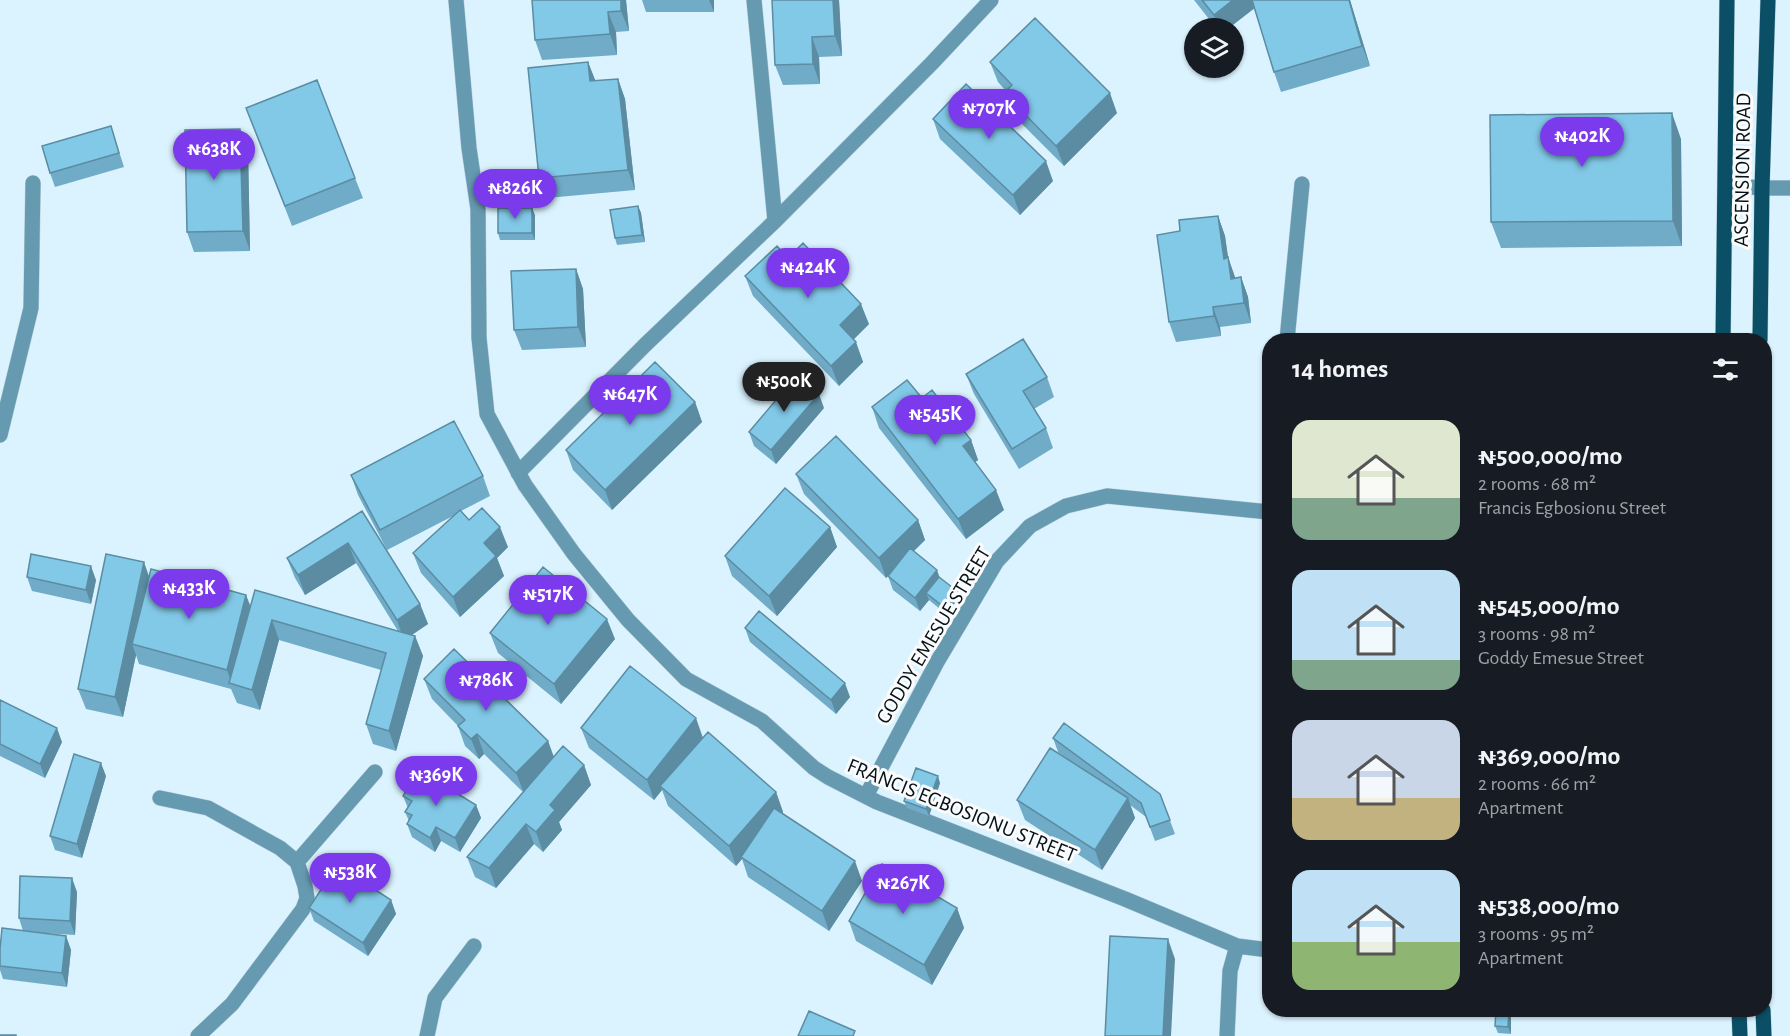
<!DOCTYPE html>
<meta charset="utf-8">
<style>
:root{--surface:#171b24;--page:#20242c;--text:#f1f3f6;--muted:#9ea1a6;--accent:#7c3aed}
body{margin:0;font-family:"Alegreya Sans",sans-serif;background:var(--page);color:var(--text);height:100vh;display:flex;flex-direction:column;font-size:22px;white-space:nowrap}
*{box-sizing:border-box;margin:0}
p{font-size:20px;color:var(--muted)}
.icon{flex:none;width:33px;height:33px;fill:none;stroke:currentColor;stroke-width:2;stroke-linecap:round;stroke-linejoin:round}
.map{position:relative;flex:1;overflow:hidden}
.panel{position:absolute;left:1262px;top:333px;width:510px;height:684px;display:flex;flex-direction:column;background:var(--surface);border-radius:24px;box-shadow:0 2px 4px #0004}
.panel>*{flex:none}
.fabs{position:absolute;left:1184px;top:18px;display:grid;gap:12px}
.fabs a{display:grid;place-items:center;width:60px;height:60px;border-radius:50%;background:var(--surface);box-shadow:0 2px 4px #0004;font-size:30px}
.price{position:absolute;translate:-50% -51px;padding:0 14px;border-radius:21px;background:var(--accent);color:#fff;font-size:20px;line-height:39px;filter:drop-shadow(0 2px 3px #0008)}
.price::after{content:'';position:absolute;left:50%;top:36px;width:18px;height:14px;margin-left:-9px;background:inherit;clip-path:polygon(0 0,100% 0,50% 100%)}
.price.current{background:#222;color:#fff}
ul{padding:0;list-style:none}
li{display:flex;align-items:center;gap:18px;height:150px;padding:0 30px}
li span{display:grid;place-items:center;flex:none;width:168px;height:120px;border-radius:18px;color:#555}
li>.icon{margin-inline-start:auto}
span .icon{width:72px;height:72px;fill:#fffc;stroke-width:1}
li b{font-size:26px}
h2{display:flex;justify-content:space-between;align-items:center;height:72px;padding:0 30px;font-size:26px}
.map>svg:first-child{display:block}
.lines{fill:none;stroke-linecap:round;stroke-linejoin:round}
.minor-casing{stroke:#b9cfd9;stroke-width:16}
.major-casing{stroke:#b9cfd9;stroke-width:16}
.minor{stroke:#669ab1;stroke-width:15}
.major{stroke:#0b4f66;stroke-width:15}
.wall{fill:#70acc7}
.shaded-wall{fill:#5b8ca2}
.building{fill:#82c8e7;stroke:#5b8ca2;stroke-width:1.5}
.labels{text-anchor:middle;stroke-width:6;stroke-linejoin:round;paint-order:stroke}
.street-label{font-size:21px;fill:#041319;stroke:#fbfbfb}
</style>
<div class="map">
<svg width="1790" height="1036" viewBox="0 0 1790 1036">
<rect width="100%" height="100%" fill="#dbf3fe"/>
<g class="lines">
<g class="minor-casing">
<path id="minor" d="M456,0L469,148L478,209L479,338L487,414L525,485L574,554L628,620L686,679L762,721L814,768L828,777L877,802L1125,899L1237,946L1269,950
M754,0L775,221
M1726,185L1762,188H1790
M1287,340L1302,184
M0,435L31,308L33,183
M518,473L645,345L775,221L932,63L991,0
M866,796L937,662L997,561L1030,526L1066,506L1107,496L1269,512
M160,798L208,808L280,848L297,862L305,886L307,898L303,909L232,1004L198,1036
M297,862L375,772
M427,1036L435,998L474,946
M1227,1036L1230,971L1237,946"/>
</g>
<g class="major-casing">
<path id="major" d="M1723,340L1727,0
M1760,340L1762,188L1768,0
M1739,1010L1740,1036
M1763,1010L1764,1036"/>
</g>
<use href="#minor" class="minor"/>
<use href="#major" class="major"/>
</g>
<path class="wall" d="M626,0L629,31L616,32L617,55L542,60L535,40Z
M642,0H714V12H646Z
M839,0L842,56L819,57L820,84L783,85L775,65Z
M1194,0H1350L1370,66L1281,92L1274,72L1254,8L1229,28H1216Z
M588,62L595,81L618,79L625,99L635,190L547,198L539,178Z
M990,62L1117,113L1064,166L1011,113L1004,93L1006,91L998,82Z
M246,108L355,178L363,198L292,226Z
M933,119L1053,181L1020,215L940,139Z
M111,126L124,167L55,187L50,173Z
M1681,139L1682,246L1501,248L1491,222Z
M248,149L250,251L194,252L187,232Z
M638,206L641,213L645,242L617,245L615,238Z
M535,215V240H500L498,233Z
M1218,216L1225,236L1228,257L1235,278L1241,277L1248,297L1251,323L1220,327L1221,336L1176,342L1169,322L1180,231Z
M788,258L869,324L854,339L863,362L839,386L753,296L745,276Z
M576,269L583,289L586,347L522,350L514,330Z
M966,374L1047,377L1054,397L1034,409L1046,428L1053,448L1019,469L974,394Z
M922,398L971,440L978,460L975,462L1004,510L966,539L879,428L872,407Z
M695,402L702,422L612,510L573,470L566,450Z
M824,408L776,464L754,446L749,432Z
M796,474L918,520L925,540L914,551L959,598L946,614L929,600L920,611L893,590L888,576L886,578L804,494Z
M351,475L483,476L490,496L461,511L469,520L508,547L497,558L504,576L460,617L421,573L413,553L455,515L387,550L358,495Z
M362,511L420,604L428,624L412,635L415,636L423,656L396,751L373,744L366,724L381,670L279,640L260,710L237,703L231,689L139,664L136,655L123,717L86,709L78,689L149,578L246,595L251,607L398,631L356,563L305,595L295,578L287,558Z
M830,527L837,547L777,616L732,576L725,556Z
M27,577L96,580L91,604L32,591Z
M745,628L850,697L836,714L750,642Z
M490,633L615,639L561,704L498,653Z
M424,679L548,741L554,757L584,765L591,785L559,822L562,830L543,852L534,844L496,888L475,877L467,857L523,792L484,754L479,759L465,746L458,726L432,699Z
M0,700L62,742L45,778L0,756Z
M581,728L703,738L776,792L783,812L782,813L862,881L829,931L748,877L742,859L736,866L668,806L662,790L654,800L589,748Z
M1053,738L1160,794L1175,834L1155,841L1146,817L1130,805L1135,818L1102,870L1025,820L1017,800L1077,766L1058,752Z
M106,776L82,858L55,850L50,836Z
M940,783L929,816L907,808L904,801Z
M403,796L476,805L481,818L460,852L441,841L435,852L412,837L407,824L409,821L405,812L408,808Z
M77,892L75,935L42,933L66,936L71,950L67,987L3,979L0,970V949L23,931L19,918Z
M391,900L396,914L368,956L314,921L309,908Z
M957,908L964,928L932,985L856,941L849,921Z
M1496,1010H1510L1511,1013V1034L1498,1033L1495,1026Z"/>
<path class="shaded-wall" d="M621,0H626L629,31L621,11Z
M709,0H714V12Z
M833,0H839L842,56L835,36Z
M1233,0H1259L1260,4L1229,28H1219L1214,15Z
M1349,0H1350L1370,66L1362,46Z
M608,12L616,32L617,55L610,34Z
M812,37L819,57L820,84L813,64Z
M588,62L596,82L590,81Z
M618,79L625,99L635,190L628,170Z
M1110,93L1117,113L1064,166L1056,146Z
M1672,113L1681,139L1682,246L1673,221Z
M240,129L248,149L250,251L243,231Z
M1046,161L1053,181L1020,215L1013,195Z
M638,206L641,213L645,242L642,235Z
M532,208L535,215V240L532,233Z
M1218,216L1225,236L1228,257L1235,277L1238,299L1224,259Z
M576,269L583,289L586,347L578,327Z
M1241,277L1248,297L1251,323L1244,303Z
M861,304L869,324L848,345L840,325Z
M1213,307L1220,327L1221,336L1214,316Z
M856,342L863,362L839,386L831,366Z
M819,394L824,408L776,464L771,450Z
M695,402L702,422L612,510L605,490Z
M971,440L978,460L970,466L963,446Z
M996,490L1004,510L966,539L958,519Z
M918,520L925,540L886,578L879,558Z
M500,527L508,547L497,558L504,576L460,617L453,597L484,543Z
M830,527L837,547L777,616L769,596Z
M348,543L356,563L305,595L298,575Z
M144,562L151,582L132,644L136,655L123,717L115,697Z
M91,566L96,580L91,604L86,590Z
M937,570L942,584L926,593L929,600L920,611L915,598Z
M957,591L959,598L946,614L944,607Z
M246,595L253,615L232,684L227,670Z
M420,604L428,624L404,640L397,620Z
M607,619L615,639L561,704L554,684Z
M272,620L279,640L260,710L252,690Z
M415,636L423,656L396,751L389,731Z
M845,683L850,697L836,714L831,700Z
M696,718L703,738L660,786L662,790L654,800L647,780Z
M57,728L62,742L45,778L40,764Z
M477,734L484,754L479,759L471,739Z
M548,741L555,761L524,793L516,773Z
M101,763L106,776L82,858L77,844Z
M584,765L591,785L559,822L562,830L543,852L536,832L550,805Z
M938,776L940,783L929,816L926,809Z
M776,792L783,812L743,858L741,857L742,859L736,866L729,846Z
M1128,798L1135,818L1102,870L1095,850Z
M476,805L481,818L460,852L455,838Z
M526,824L534,844L496,888L489,868Z
M436,827L441,841L435,852L430,838Z
M855,861L862,881L829,931L822,911Z
M72,878L77,892L75,935L70,921Z
M391,900L396,914L368,956L363,943Z
M957,908L964,928L932,985L924,965Z
M66,936L71,950L67,987L62,973Z
M1168,939L1175,959L1171,1036H1163Z
M1509,1010H1510L1511,1013V1034L1508,1027Z"/>
<path class="building" d="M532,0H621V11L608,12L610,34L535,40Z
M772,0H833L835,36L812,37L813,64L775,65Z
M1202,0H1233L1214,15Z
M1252,0H1349L1362,46L1274,72Z
M1035,18L1110,93L1056,146L1004,93L1012,85L990,62Z
M588,62L590,81L618,79L628,170L539,178L528,68Z
M317,80L355,178L285,206L246,108Z
M966,84L1046,161L1013,195L933,119Z
M1672,113L1673,221L1491,222L1490,115Z
M111,126L119,153L50,173L42,146Z
M240,129L243,231L187,232L185,130Z
M638,206L642,235L615,238L610,210Z
M498,208H532V233H498Z
M1218,216L1224,259L1228,257L1231,279L1241,277L1244,303L1213,307L1214,316L1169,322L1157,235L1180,231L1179,220Z
M803,243L861,304L840,325L856,342L831,366L745,276L777,246L788,258Z
M576,269L578,327L514,330L511,271Z
M1023,339L1047,377L1023,391L1046,428L1012,449L966,374Z
M1431,339L1456,340H1431Z
M655,362L695,402L605,490L566,450Z
M797,375L819,394L771,450L749,432Z
M907,380L922,398L932,390L971,440L963,446L996,490L958,519L872,407Z
M454,421L483,476L380,530L351,475Z
M836,436L918,520L879,558L796,474Z
M785,488L830,527L769,596L725,556Z
M482,508L500,527L484,543L496,556L453,597L413,553L460,510L469,520Z
M362,511L420,604L397,620L348,543L298,575L287,558Z
M910,548L937,570L915,598L888,576Z
M31,554L91,566L86,590L27,577Z
M106,554L144,562L115,697L78,689Z
M543,567L607,619L554,684L490,633Z
M151,569L246,595L227,670L132,644Z
M939,577L957,591L944,607L926,593Z
M255,590L415,636L389,731L366,724L386,653L272,620L252,690L229,683Z
M759,611L845,683L831,700L745,628Z
M454,649L548,741L516,773L477,734L471,739L458,726L465,720L424,679Z
M630,666L696,718L647,780L581,728Z
M0,700L57,728L40,764L0,744Z
M1064,723L1160,794L1170,820L1150,827L1141,803L1053,738Z
M708,732L776,792L729,846L660,786Z
M563,746L584,765L550,805L555,810L536,832L526,824L489,868L467,857Z
M1050,748L1128,798L1095,850L1017,800Z
M74,754L101,763L77,844L50,836Z
M916,768L938,776L926,809L904,801Z
M419,770L476,805L455,838L436,827L430,838L407,824L412,815L405,812L412,801L403,796Z
M774,808L855,861L822,911L741,857Z
M882,864L957,908L924,965L849,921Z
M337,865L391,900L363,943L309,908Z
M20,876L72,878L70,921L19,918Z
M2,928L66,936L62,973L0,966V949Z
M1110,936L1168,939L1163,1036H1105Z
M1496,1010H1509L1508,1027L1495,1026Z
M809,1011L855,1031L853,1036H798Z
M0,1035H16V1036H0Z"/>
<g class="labels">
<g class="street-label">
<text transform="translate(1742 170) rotate(-89)" y="7">ASCENSION ROAD</text>
<text transform="translate(933 635) rotate(-59)" y="7">GODDY EMESUE STREET</text>
<text transform="translate(962 810) rotate(22)" y="7">FRANCIS EGBOSIONU STREET</text>
</g>
</g>
</svg>
<div class="fabs">
<a><svg class="icon" aria-label="layers" viewBox="0 0 24 24"><path d="M12 4l9 5-9 5-9-5zM3 14l9 5 9-5"/></svg></a>
</div>
<b class="price" style="left:989px;top:140px">₦707K</b>
<b class="price" style="left:1582px;top:168px">₦402K</b>
<b class="price" style="left:214px;top:181px">₦638K</b>
<b class="price" style="left:515px;top:220px">₦826K</b>
<b class="price" style="left:808px;top:299px">₦424K</b>
<b class="price current" style="left:784px;top:413px">₦500K</b>
<b class="price" style="left:630px;top:426px">₦647K</b>
<b class="price" style="left:935px;top:446px">₦545K</b>
<b class="price" style="left:189px;top:620px">₦433K</b>
<b class="price" style="left:548px;top:626px">₦517K</b>
<b class="price" style="left:486px;top:712px">₦786K</b>
<b class="price" style="left:436px;top:807px">₦369K</b>
<b class="price" style="left:350px;top:904px">₦538K</b>
<b class="price" style="left:903px;top:915px">₦267K</b>
<section class="panel">
<h2>14 homes<svg class="icon" aria-label="filters" viewBox="0 0 24 24"><path d="M4 7h16M4 17h16"/><circle cx="9" cy="7" r="2"/><circle cx="15" cy="17" r="2"/></svg></h2>
<ul>
<li><span style="background:linear-gradient(#dfe7d0 65%,#7fa58c 0)"><svg class="icon" aria-label="home" viewBox="0 0 24 24"><path d="M3 11l9-7 9 7M6 9v11h12V9"/></svg></span><div><b>₦500,000/mo</b><p>2 rooms · 68 m²</p><p>Francis Egbosionu Street</p></div></li>
<li><span style="background:linear-gradient(#bfe0f5 75%,#7fa58c 0)"><svg class="icon" aria-label="home" viewBox="0 0 24 24"><path d="M3 11l9-7 9 7M6 9v11h12V9"/></svg></span><div><b>₦545,000/mo</b><p>3 rooms · 98 m²</p><p>Goddy Emesue Street</p></div></li>
<li><span style="background:linear-gradient(#c9d6e8 65%,#c2b280 0)"><svg class="icon" aria-label="home" viewBox="0 0 24 24"><path d="M3 11l9-7 9 7M6 9v11h12V9"/></svg></span><div><b>₦369,000/mo</b><p>2 rooms · 66 m²</p><p>Apartment</p></div></li>
<li><span style="background:linear-gradient(#bfe0f5 60%,#8fb573 0)"><svg class="icon" aria-label="home" viewBox="0 0 24 24"><path d="M3 11l9-7 9 7M6 9v11h12V9"/></svg></span><div><b>₦538,000/mo</b><p>3 rooms · 95 m²</p><p>Apartment</p></div></li>
</ul>
</section>
</div>
